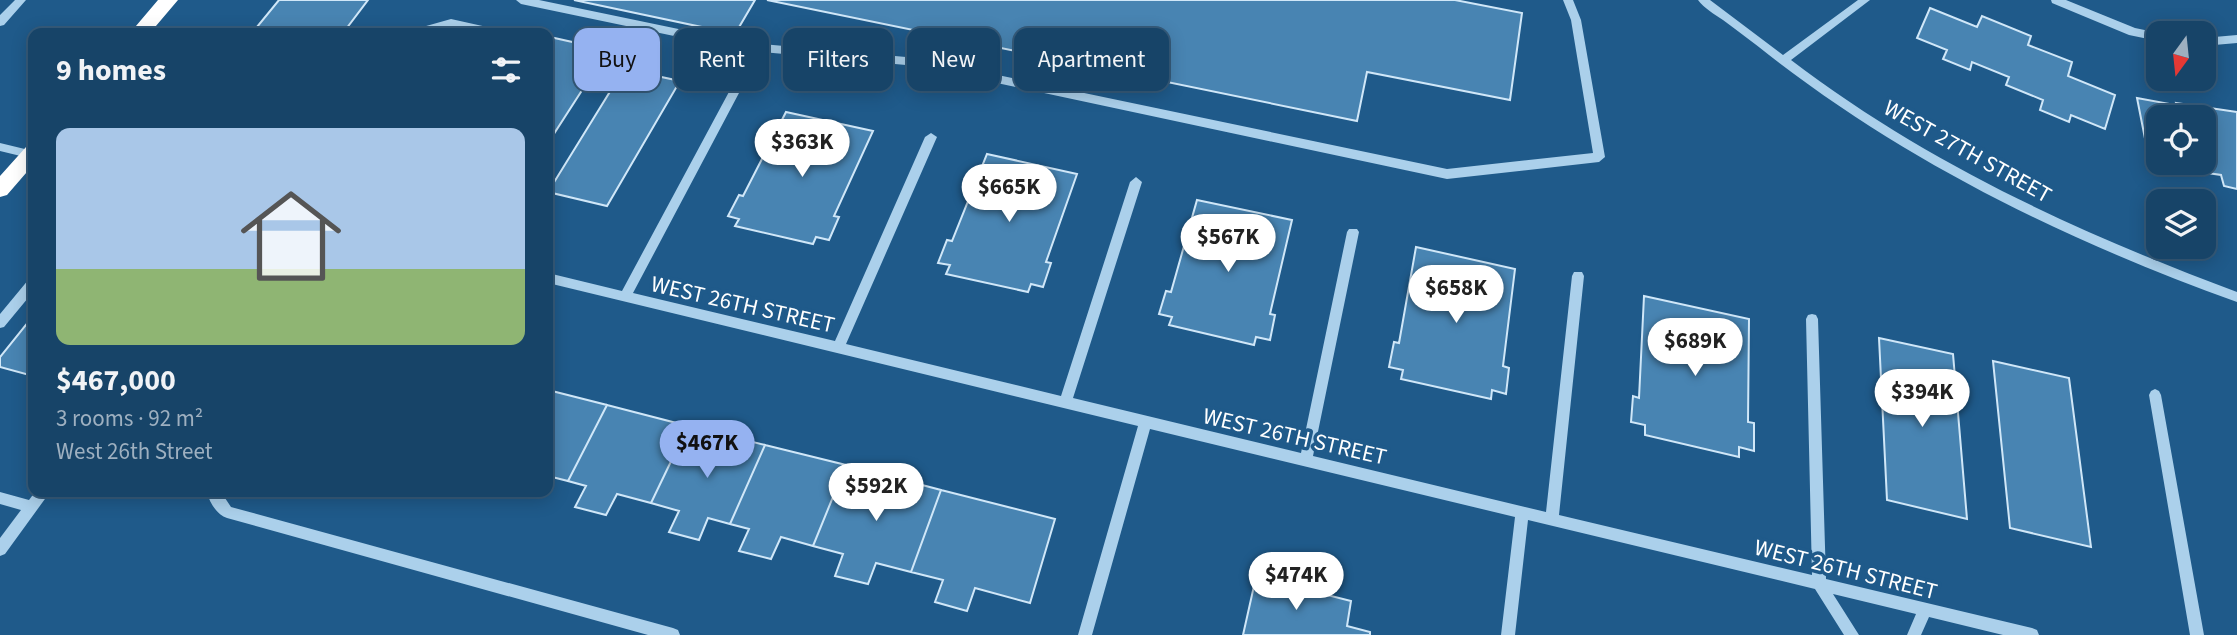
<!DOCTYPE html>
<meta charset="utf-8">
<style>
:root{--surface:#174468;--page:#244e71;--text:#f1f3f6;--muted:#9eb0c0;--line:#365c7c;--accent:#95b2f1}
body{margin:0;font-family:"Source Sans 3",sans-serif;background:var(--page);color:var(--text);height:100vh;display:flex;flex-direction:column;font-size:26px;white-space:nowrap}
*{box-sizing:border-box;margin:0}
p{font-size:23px;color:var(--muted)}
.icon{flex:none;width:38px;height:38px;fill:none;stroke:currentColor;stroke-width:2;stroke-linecap:round;stroke-linejoin:round}
.map{position:relative;flex:1;overflow:hidden}
.side{position:absolute;left:28px;top:28px;width:525px;height:469px;display:flex;flex-direction:column;background:var(--surface);border-radius:14px;box-shadow:0 4px 18px #0003,0 0 0 2px var(--line)}
.side>*{flex:none}
.top-card{position:absolute;left:574px;top:28px;width:665px;height:63px;display:flex;gap:14px}
.needle{width:46px;rotate:195deg}
.controls{position:absolute;left:2146px;top:21px;display:grid;gap:14px}
.controls a{display:grid;place-items:center;width:70px;height:70px;border-radius:14px;background:var(--surface);box-shadow:0 4px 18px #0003,0 0 0 2px var(--line);font-size:35px}
.price{position:absolute;translate:-50% -60px;padding:0 16px;border-radius:24px;background:#fff;color:#222;font-size:23px;line-height:46px;filter:drop-shadow(0 2px 4px #0008)}
.price::after{content:'';position:absolute;left:50%;top:42px;width:21px;height:16px;margin-left:-10px;background:inherit;clip-path:polygon(0 0,100% 0,50% 100%)}
.price.current{background:var(--accent);color:#111}
ul{padding:0;list-style:none}
li{display:grid;align-content:center;gap:14px;height:371px;padding:0 28px}
li+li{border-top:2px solid var(--line)}
li span{display:grid;place-items:center;height:217px;border-radius:14px;color:#555}
li>.icon{margin-inline-start:auto}
span .icon{width:126px;height:126px;fill:#fffc;stroke-width:1}
li b{font-size:30px}
h2{display:flex;justify-content:space-between;align-items:center;height:84px;padding:0 28px;font-size:30px}
.chip{padding:0 24px;border-radius:14px;background:var(--surface);box-shadow:0 4px 18px #0003,0 0 0 2px var(--line);font-size:24px;line-height:63px}
.chip.current{background:var(--accent);color:#111}
.map>svg:first-child{display:block}
.building{fill:#4884b2;stroke:#d0e7f8;stroke-width:2}
.lines{fill:none;stroke-linecap:round;stroke-linejoin:round}
.minor{fill:#abd0eb;fill-rule:evenodd}
.highway{fill:#fff;fill-rule:evenodd}
.labels{text-anchor:middle;stroke-width:7;stroke-linejoin:round;paint-order:stroke}
.street-label{font-size:23px;fill:#fff;stroke:#1f5a8a}
</style>
<div class="map">
<svg width="2237" height="635" viewBox="0 0 2237 635">
<rect width="100%" height="100%" fill="#1f5a8a"/>
<path class="building" d="M279,0H368L343,33H252Z
M574,0H755L735,34Z
M767,0H1455L1522,13L1510,100L1367,72L1357,121Z
M1930,8L1977,27L1982,16L2031,36L2028,45L2072,62L2068,76L2115,95L2105,129L2071,115L2069,122L2040,110L2043,100L2006,85L2009,77L1972,62L1970,70L1943,59L1947,50L1917,38Z
M550,37L608,50L548,143V41Z
M624,69L680,81L607,206L548,192Z
M2137,98L2170,104L2172,111L2178,113L2176,103L2237,112V189L2224,186L2221,175L2173,168L2169,163H2203V117H2158V161L2149,159Z
M786,112L873,131L834,216L839,217L829,240L816,237L813,244L735,226L739,219L728,216L739,195L743,196Z
M987,154L1077,174L1046,262L1051,263L1043,287L1031,284L1028,292L946,274L950,265L938,263L947,240L952,241Z
M1197,200L1292,220L1270,314L1275,315L1270,340L1256,337L1254,345L1169,325L1172,317L1159,314L1166,291L1171,292Z
M1416,247L1515,269L1503,366L1509,368L1506,394L1492,390L1491,399L1401,379L1403,370L1389,367L1394,342L1399,343Z
M1644,296L1749,319L1748,422L1754,423V451L1739,447V457L1645,435V425L1631,422L1633,396L1639,398Z
M33,316V376L0,367V357Z
M1879,338L1953,354L1967,519L1887,500Z
M1993,361L2069,378L2091,547L2010,528Z
M548,390L607,405L568,481L548,476Z
M607,405L688,426L651,503L617,494L606,515L575,507L586,486L568,481Z
M688,426L765,445L730,524L708,518L699,540L669,532L679,511L651,503Z
M765,445L846,465L813,546L781,537L771,559L739,551L749,529L730,524Z
M846,465L941,490L911,572L876,563L868,584L835,576L843,554L813,546Z
M941,490L1055,519L1030,603L975,588L967,611L935,602L943,580L911,572Z
M1256,577L1351,601L1347,626L1370,632V635H1243Z"/>
<g class="lines">
<path class="minor" d="M15,0H26L4,25L0,26V15Z
M516,0H539L741,42L917,58L1447,169L1593,153L1571,20L1563,0H1573L1581,20L1605,157L1599,162L1447,179L917,66L741,50L521,4Z
M1698,0H1710L1783,55L1858,0H1870L1791,60C1926,163 2079,233 2237,292V302C2070,242 1909,164 1769,55C1754,43 1738,31 1723,20C1714,14 1704,8 1698,0Z
M2051,0H2066L2135,28L2159,33L2158,41L2129,35L2052,3Z
M451,19L496,29L501,33H479L451,27L429,33H411L412,30Z
M2237,35V43L2203,46V38Z
M734,89L739,93L633,293L835,341L925,137L931,133L937,137L846,344L1061,396L1130,182L1136,177L1142,182L1073,398L1301,453L1347,232L1349,229H1357L1359,232L1313,456L1546,512L1572,276L1574,272H1582L1584,276L1559,515L1812,575L1806,319L1808,315L1812,314L1816,315L1818,319L1826,579L2032,628L2037,630L2039,635H2003L1929,617L1921,635H1907L1916,614L1833,594L1859,635H1844L1815,589L1528,520L1515,635H1501L1515,517L1150,429L1092,635H1078L1138,426L548,283V273L622,291L730,90Z
M0,143L33,151V159L0,151Z
M33,278V292L4,327L0,328V314L29,279Z
M2155,389L2159,391L2161,395L2204,635H2190L2149,395L2151,391Z
M0,492L29,500L35,492H50L5,554L0,556V538L21,510L0,504Z
M207,492H221L231,507L673,628L678,630L680,635H648L227,518C217,515 209,502 207,492Z"/>
<path class="highway" d="M158,0H178L150,33H130Z
M33,144V165L7,195L0,197V176L26,147Z"/>
</g>
<g class="labels">
<g class="street-label">
<text transform="translate(1968 151) rotate(29)" y="8">WEST 27TH STREET</text>
<text transform="translate(743 304) rotate(13)" y="8">WEST 26TH STREET</text>
<text transform="translate(1295 436) rotate(13)" y="8">WEST 26TH STREET</text>
<text transform="translate(1846 569) rotate(14)" y="8">WEST 26TH STREET</text>
</g>
</g>
</svg>
<div class="controls">
<a><svg class="needle" viewBox="-14 -14 28 28"><path d="M0-13l5 13h-10z" fill="#e53935"/><path d="M0 13l5-13h-10z" fill="#9eb0c0"/></svg></a>
<a><svg class="icon" aria-label="locate" viewBox="0 0 24 24"><circle cx="12" cy="12" r="6"/><path d="M12 2v4M12 18v4M2 12h4M18 12h4"/></svg></a>
<a><svg class="icon" aria-label="layers" viewBox="0 0 24 24"><path d="M12 4l9 5-9 5-9-5zM3 14l9 5 9-5"/></svg></a>
</div>
<b class="price" style="left:802px;top:179px">$363K</b>
<b class="price" style="left:1009px;top:224px">$665K</b>
<b class="price" style="left:1228px;top:274px">$567K</b>
<b class="price" style="left:1456px;top:325px">$658K</b>
<b class="price" style="left:1695px;top:378px">$689K</b>
<b class="price" style="left:1922px;top:429px">$394K</b>
<b class="price current" style="left:707px;top:480px">$467K</b>
<b class="price" style="left:876px;top:523px">$592K</b>
<b class="price" style="left:1296px;top:612px">$474K</b>
<div class="top-card">
<a class="chip current">Buy</a>
<a class="chip">Rent</a>
<a class="chip">Filters</a>
<a class="chip">New</a>
<a class="chip">Apartment</a>
</div>
<section class="side">
<h2>9 homes<svg class="icon" aria-label="filters" viewBox="0 0 24 24"><path d="M4 7h16M4 17h16"/><circle cx="9" cy="7" r="2"/><circle cx="15" cy="17" r="2"/></svg></h2>
<ul>
<li><span style="background:linear-gradient(#a9c7e8 65%,#8fb573 0)"><svg class="icon" aria-label="home" viewBox="0 0 24 24"><path d="M3 11l9-7 9 7M6 9v11h12V9"/></svg></span><div><b>$467,000</b><p>3 rooms · 92 m²</p><p>West 26th Street</p></div></li>
</ul>
</section>
</div>
